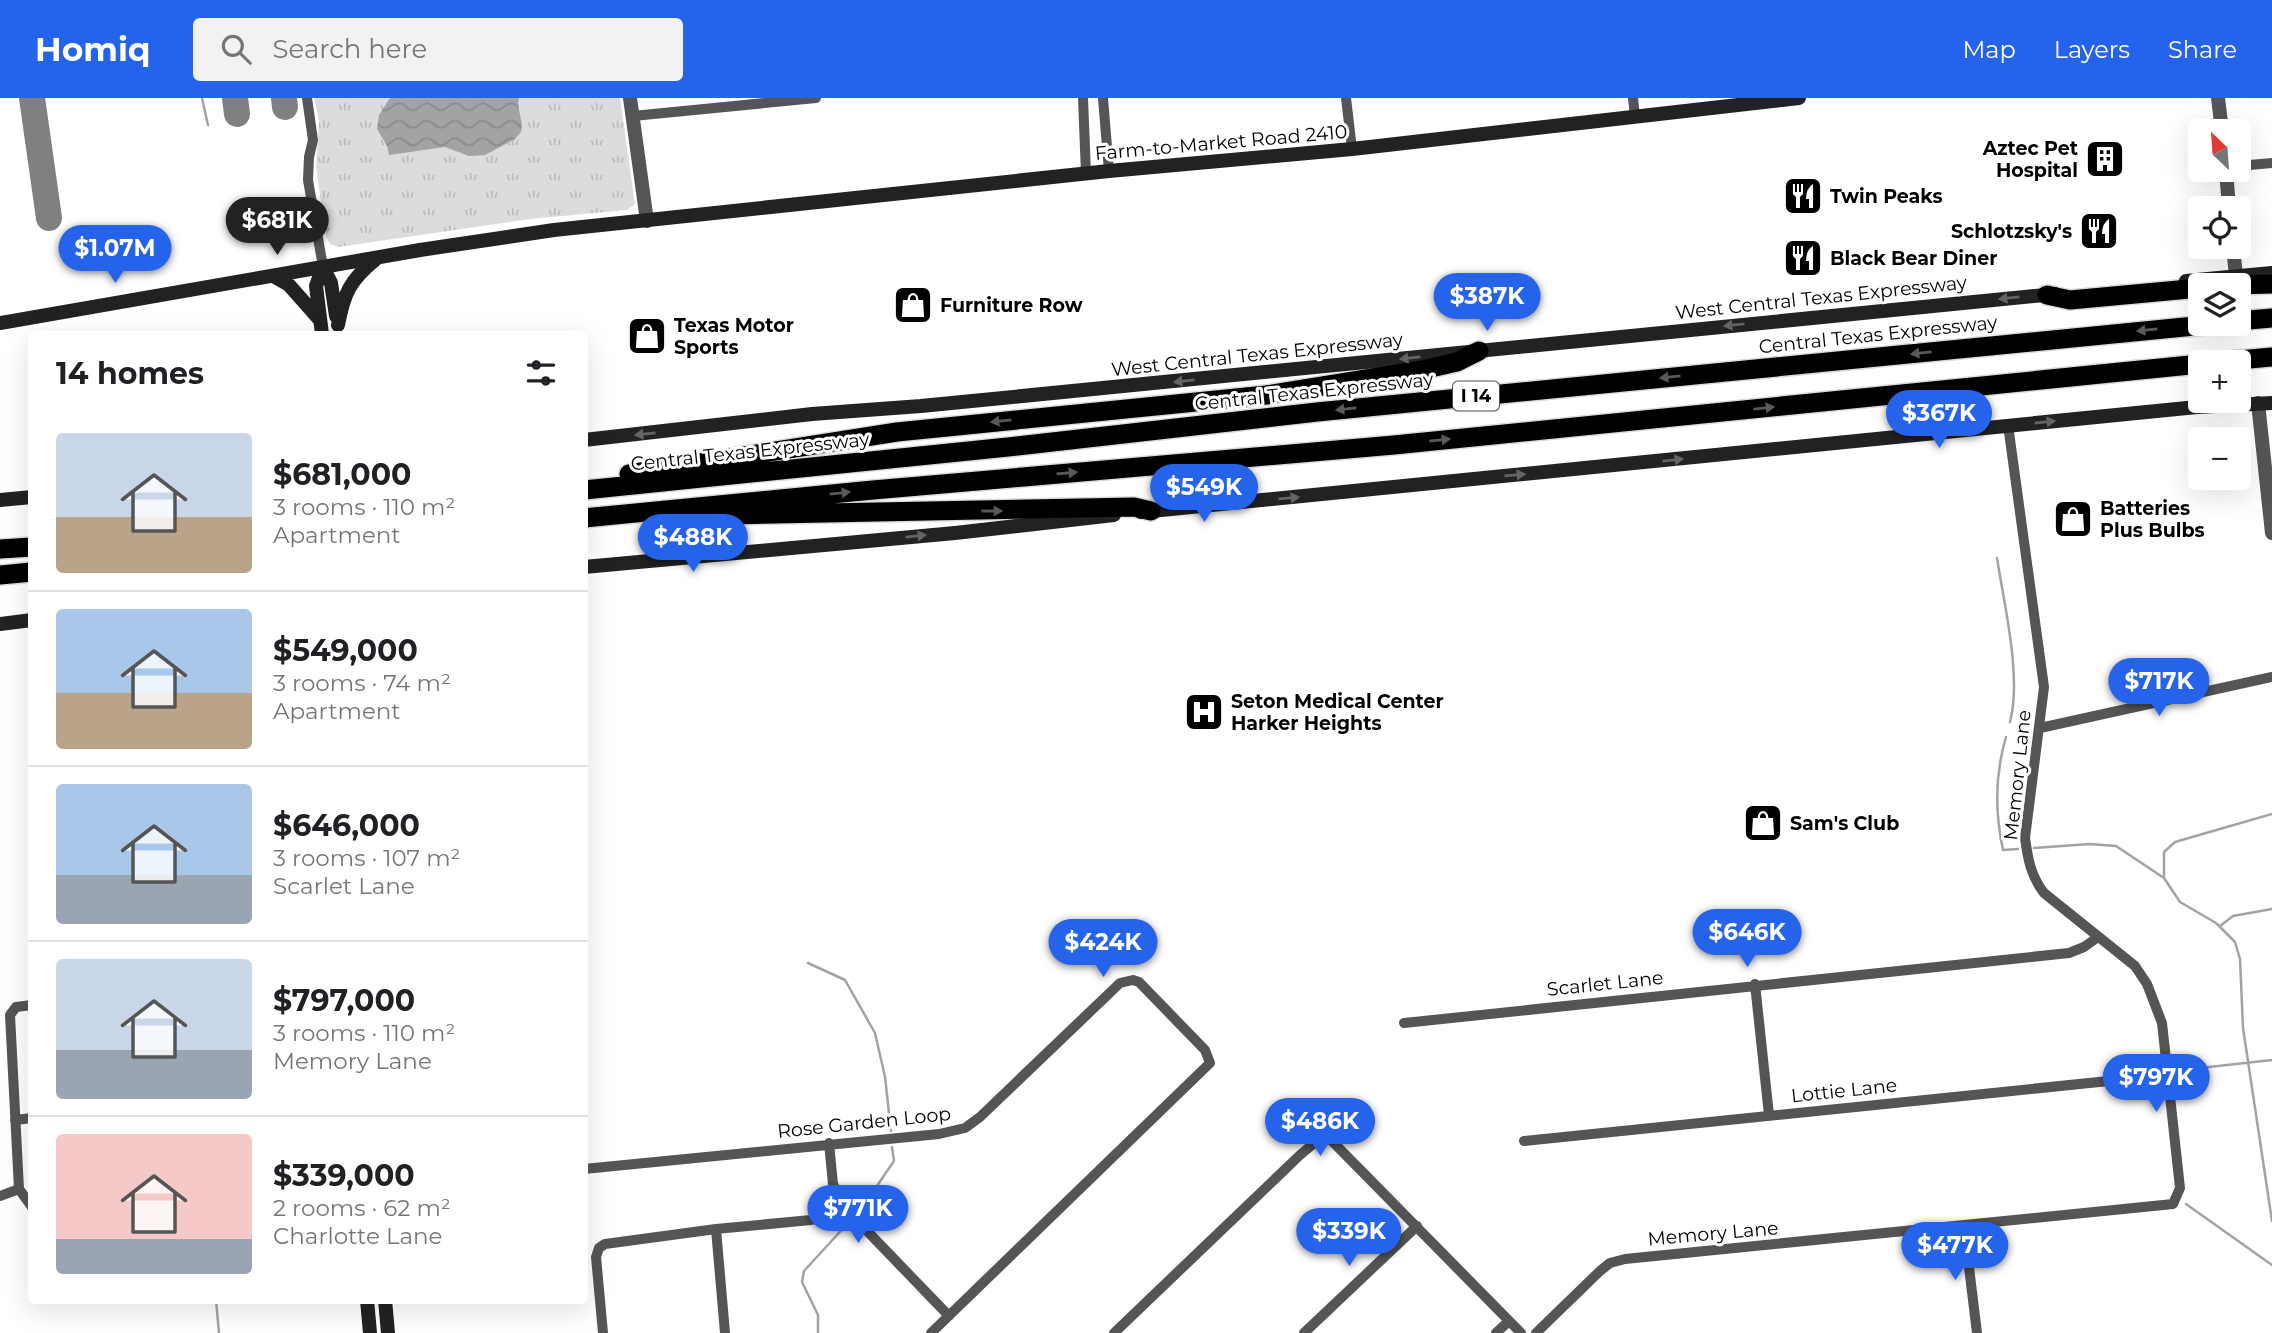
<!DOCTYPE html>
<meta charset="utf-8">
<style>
:root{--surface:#fff;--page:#f2f2f2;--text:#202124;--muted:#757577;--line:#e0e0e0;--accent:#2563eb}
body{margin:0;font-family:Montserrat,sans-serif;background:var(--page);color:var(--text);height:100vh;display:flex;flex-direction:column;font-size:26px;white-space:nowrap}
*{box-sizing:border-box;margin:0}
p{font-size:23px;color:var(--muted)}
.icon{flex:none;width:38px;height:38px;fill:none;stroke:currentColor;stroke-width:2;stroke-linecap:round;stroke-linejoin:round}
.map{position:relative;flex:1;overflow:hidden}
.sheet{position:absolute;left:28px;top:233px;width:560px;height:973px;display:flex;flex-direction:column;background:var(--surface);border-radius:7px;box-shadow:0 7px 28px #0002}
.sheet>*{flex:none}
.needle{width:46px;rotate:335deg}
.fabs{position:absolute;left:2188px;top:21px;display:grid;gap:14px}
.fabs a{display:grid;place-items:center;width:63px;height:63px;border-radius:7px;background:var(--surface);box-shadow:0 7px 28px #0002;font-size:35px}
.price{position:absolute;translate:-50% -60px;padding:0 16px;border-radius:24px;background:var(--accent);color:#fff;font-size:23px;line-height:46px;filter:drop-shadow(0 2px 4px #0008)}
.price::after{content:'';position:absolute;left:50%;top:42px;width:21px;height:16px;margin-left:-10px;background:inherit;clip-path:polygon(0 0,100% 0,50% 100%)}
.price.selected{background:#222;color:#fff}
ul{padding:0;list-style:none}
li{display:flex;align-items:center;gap:21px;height:175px;padding:0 28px}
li+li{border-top:2px solid var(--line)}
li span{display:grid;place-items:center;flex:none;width:196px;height:140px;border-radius:7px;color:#555}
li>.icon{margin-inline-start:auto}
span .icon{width:84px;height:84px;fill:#fffc;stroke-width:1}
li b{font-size:30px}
h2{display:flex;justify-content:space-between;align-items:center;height:84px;padding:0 28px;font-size:30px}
header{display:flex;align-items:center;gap:42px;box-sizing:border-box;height:98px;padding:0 35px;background:var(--accent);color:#fff}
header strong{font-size:33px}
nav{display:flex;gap:38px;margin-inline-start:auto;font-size:24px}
.search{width:490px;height:63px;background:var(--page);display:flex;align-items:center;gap:18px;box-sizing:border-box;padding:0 24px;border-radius:7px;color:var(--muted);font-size:26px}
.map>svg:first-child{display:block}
.grass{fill:url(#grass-tufts)}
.water{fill:url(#water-waves)}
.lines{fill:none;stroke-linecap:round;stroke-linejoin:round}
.stream{stroke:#a3a3a3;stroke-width:2.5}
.taxiway{stroke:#808080;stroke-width:26}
.motorway-casing{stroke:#dbdbdb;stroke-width:22}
.minor{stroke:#555;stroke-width:10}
.tertiary{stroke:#555;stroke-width:14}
.secondary{stroke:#222;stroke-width:14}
.motorway{stroke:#000;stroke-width:19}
.oneway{fill:#646464}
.oneway2{fill:#595959}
.labels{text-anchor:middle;stroke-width:6;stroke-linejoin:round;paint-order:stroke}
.shield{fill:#fff;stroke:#4c4c4c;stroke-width:2}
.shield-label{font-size:18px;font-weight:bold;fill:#000}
.street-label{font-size:19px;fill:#000;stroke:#fff}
.poi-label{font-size:19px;font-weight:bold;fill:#000;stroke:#fff;text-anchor:start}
</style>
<header>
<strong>Homiq</strong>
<div class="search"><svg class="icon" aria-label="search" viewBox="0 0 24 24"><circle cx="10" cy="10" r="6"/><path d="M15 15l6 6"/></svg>Search here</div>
<nav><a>Map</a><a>Layers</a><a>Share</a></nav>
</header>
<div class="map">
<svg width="2272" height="1235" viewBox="0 0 2272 1235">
<defs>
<pattern id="grass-tufts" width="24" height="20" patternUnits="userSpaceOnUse" patternTransform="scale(1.75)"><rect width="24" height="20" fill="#dcdcdc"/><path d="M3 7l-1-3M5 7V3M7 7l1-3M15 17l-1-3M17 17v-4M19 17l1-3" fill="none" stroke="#bbb"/></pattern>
<pattern id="water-waves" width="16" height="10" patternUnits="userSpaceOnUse" patternTransform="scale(1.75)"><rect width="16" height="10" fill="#a3a3a3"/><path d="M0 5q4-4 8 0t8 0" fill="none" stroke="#8b8b8b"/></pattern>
</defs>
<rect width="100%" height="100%" fill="#fff"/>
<path class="grass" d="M314,0H620L635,106L627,112L530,121L338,149L330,146L326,138L316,69L319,23Z"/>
<path class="water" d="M390,0H519L518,6L522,27L521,34L515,41L485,57L469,58L445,49L389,57L387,48L377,31L379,17Z"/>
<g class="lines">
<path class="stream" d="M202,0L208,27
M1997,460C2004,506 2022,579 2010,624
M2006,639C1995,676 1995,715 2003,752L2018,751
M2034,750L2090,746L2116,748L2164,780L2180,804L2216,825L2235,844L2240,861L2243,930L2272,1123
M2164,780V754L2175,744L2272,716
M2220,828L2233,818L2272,811
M808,865L845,882L875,935L885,979L891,1033
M2173,973L2272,962
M2186,1106L2272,1167
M859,1114L894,1063L892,1049
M216,1202L219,1235
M818,1235V1217L802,1184L804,1173L848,1125"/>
<path class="taxiway" d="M32,0L49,120
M235,0L237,16
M284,0L285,9"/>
<g class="motorway-casing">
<path id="motorway" d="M2233,187L2272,186
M2047,197L2070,202L2200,190
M2238,223L2272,220
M2217,264L2272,259
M629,376L897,334L1266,297L1422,272L1457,264L1479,253
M584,392L1008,349L1317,314L2215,226
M729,417L1134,409L1151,413
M584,420L873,392L1394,347L2200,266
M0,451L32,449
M0,477L32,474"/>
</g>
<path class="minor" d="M307,0L313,42L309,59L308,82L323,169
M1083,0L1086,76
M1103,0L1109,73
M1346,0L1352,51
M1633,0L1635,19
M633,18L816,0
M2238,68L2272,65
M2040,630L2272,579
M1755,886L1769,1017
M32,907L16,909L10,917L19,1091L32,1109
M1404,925L2069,855L2084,849L2098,839
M15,1022L32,1020
M1524,1043L2167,977
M829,1045L833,1086L844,1109L949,1218
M584,1071L939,1036L965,1030L980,1019L1120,885L1133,882L1139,884L1205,952L1210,965L931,1235
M0,1098L19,1091
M1964,1128L1977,1235
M716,1131L725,1235
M603,1235L596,1159L599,1150L605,1146L716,1131L811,1122L822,1119L841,1105
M1114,1235L1300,1057L1319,1041H1330L1521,1235
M1304,1235L1417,1128
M1496,1235L1509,1223
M1536,1235L1600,1173L1610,1165L1625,1161L2173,1106L2180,1090L2162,925L2147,886L2135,868L2044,795C2031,778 2028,762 2025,740L2044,589L2008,327"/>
<path class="tertiary" d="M630,0L647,123
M2218,0L2222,33
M2226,72L2229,110
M2233,149L2236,178
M2258,305L2272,435"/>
<path class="secondary" d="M323,169L331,185L336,218
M273,178L289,187L320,222
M2186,183L2272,175
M0,225L420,152L554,132L1109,73L1352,51L1799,0
M338,227C344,195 350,182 376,161
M322,236L316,188L323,169
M584,342L812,316L921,308L2055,196
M0,402L32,399
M1141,414L2197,309L2272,305
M584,469L955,435L1114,417
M0,526L32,522
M367,1202L370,1235
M385,1202L388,1235"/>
<use href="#motorway" class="motorway"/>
</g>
<defs><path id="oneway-solid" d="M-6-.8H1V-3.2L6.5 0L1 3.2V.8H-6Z" transform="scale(1.75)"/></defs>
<g class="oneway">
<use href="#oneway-solid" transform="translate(2009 200) rotate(174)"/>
<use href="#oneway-solid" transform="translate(1734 227) rotate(174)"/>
<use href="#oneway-solid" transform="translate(1410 260) rotate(174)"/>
<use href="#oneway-solid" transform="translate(1184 283) rotate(174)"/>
<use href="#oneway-solid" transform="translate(2045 324) rotate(-6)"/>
<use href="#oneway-solid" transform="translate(645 336) rotate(174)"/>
<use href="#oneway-solid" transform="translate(1673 362) rotate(-6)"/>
<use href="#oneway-solid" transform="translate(1515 377) rotate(-5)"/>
<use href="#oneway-solid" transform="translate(1289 400) rotate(-5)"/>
<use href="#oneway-solid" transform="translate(916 438) rotate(-6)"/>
</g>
<g class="oneway2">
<use href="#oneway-solid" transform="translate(2147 232) rotate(174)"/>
<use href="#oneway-solid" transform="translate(1921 255) rotate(174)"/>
<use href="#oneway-solid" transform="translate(1670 279) rotate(174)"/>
<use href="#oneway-solid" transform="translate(1764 310) rotate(-6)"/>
<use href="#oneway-solid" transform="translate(1346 311) rotate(174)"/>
<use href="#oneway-solid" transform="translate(1001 323) rotate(174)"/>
<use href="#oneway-solid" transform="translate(1440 342) rotate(-6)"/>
<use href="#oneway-solid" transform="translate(1067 375) rotate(-5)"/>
<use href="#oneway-solid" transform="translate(840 395) rotate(-6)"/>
<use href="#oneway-solid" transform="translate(992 413)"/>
</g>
<defs>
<g id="building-square" transform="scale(2.0125)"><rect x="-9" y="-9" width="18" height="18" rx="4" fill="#000" stroke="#fff"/><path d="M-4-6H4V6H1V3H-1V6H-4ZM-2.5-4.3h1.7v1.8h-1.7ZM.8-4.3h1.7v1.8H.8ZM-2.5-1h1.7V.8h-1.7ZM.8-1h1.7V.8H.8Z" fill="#fff"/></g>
<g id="restaurant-square" transform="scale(2.0125)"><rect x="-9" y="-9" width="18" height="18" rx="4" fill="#000" stroke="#fff"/><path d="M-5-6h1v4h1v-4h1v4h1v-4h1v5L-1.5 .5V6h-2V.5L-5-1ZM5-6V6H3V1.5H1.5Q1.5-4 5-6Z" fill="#fff"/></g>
<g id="shop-square" transform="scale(2.0125)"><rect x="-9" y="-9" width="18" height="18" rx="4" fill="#000" stroke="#fff"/><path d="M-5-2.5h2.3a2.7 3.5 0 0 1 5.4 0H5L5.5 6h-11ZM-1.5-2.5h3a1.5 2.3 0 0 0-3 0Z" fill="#fff"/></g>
<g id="hospital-square" transform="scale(2.0125)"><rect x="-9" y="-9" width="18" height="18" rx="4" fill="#000" stroke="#fff"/><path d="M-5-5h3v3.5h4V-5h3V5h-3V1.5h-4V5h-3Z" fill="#fff"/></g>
</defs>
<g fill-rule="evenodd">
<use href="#building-square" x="2105" y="61"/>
<use href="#restaurant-square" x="1803" y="98"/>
<use href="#restaurant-square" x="2099" y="133"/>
<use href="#restaurant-square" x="1803" y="160"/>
<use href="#shop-square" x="913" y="207"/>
<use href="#shop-square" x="647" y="238"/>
<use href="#shop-square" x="2073" y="421"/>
<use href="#hospital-square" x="1204" y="614"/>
<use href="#shop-square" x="1763" y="725"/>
</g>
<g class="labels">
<rect class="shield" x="1453" y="283.5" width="46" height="29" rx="5"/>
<g class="shield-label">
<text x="1476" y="304">I 14</text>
</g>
<g class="street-label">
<text transform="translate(1221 44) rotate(-5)" y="7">Farm-to-Market Road 2410</text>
<text transform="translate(1821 199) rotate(-6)" y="7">West Central Texas Expressway</text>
<text transform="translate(1878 236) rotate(-6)" y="7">Central Texas Expressway</text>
<text transform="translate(1257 256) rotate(-6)" y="7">West Central Texas Expressway</text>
<text transform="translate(1314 293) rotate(-6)" y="7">Central Texas Expressway</text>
<text transform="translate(750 353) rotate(-6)" y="7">Central Texas Expressway</text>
<text transform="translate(2017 677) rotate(-84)" y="7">Memory Lane</text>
<text transform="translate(1605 885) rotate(-6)" y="7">Scarlet Lane</text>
<text transform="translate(1844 992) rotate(-6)" y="7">Lottie Lane</text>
<text transform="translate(864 1024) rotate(-6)" y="7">Rose Garden Loop</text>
<text transform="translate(1713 1135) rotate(-5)" y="7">Memory Lane</text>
</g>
<g class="poi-label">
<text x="2078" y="57" text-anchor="end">Aztec Pet<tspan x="2078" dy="22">Hospital</tspan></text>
<text x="1830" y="105">Twin Peaks</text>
<text x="2072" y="140" text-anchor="end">Schlotzsky's</text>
<text x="1830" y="167">Black Bear Diner</text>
<text x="940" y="214">Furniture Row</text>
<text x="674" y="234">Texas Motor<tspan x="674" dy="22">Sports</tspan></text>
<text x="2100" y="417">Batteries<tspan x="2100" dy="22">Plus Bulbs</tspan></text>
<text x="1231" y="610">Seton Medical Center<tspan x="1231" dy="22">Harker Heights</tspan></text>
<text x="1790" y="732">Sam's Club</text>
</g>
</g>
</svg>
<div class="fabs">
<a><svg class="needle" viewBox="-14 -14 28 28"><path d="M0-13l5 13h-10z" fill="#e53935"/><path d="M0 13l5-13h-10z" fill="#757577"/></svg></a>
<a><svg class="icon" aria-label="locate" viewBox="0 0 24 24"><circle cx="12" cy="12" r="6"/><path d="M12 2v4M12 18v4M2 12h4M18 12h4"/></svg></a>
<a><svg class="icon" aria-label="layers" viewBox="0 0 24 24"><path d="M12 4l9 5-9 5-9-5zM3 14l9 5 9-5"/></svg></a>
<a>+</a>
<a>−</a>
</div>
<b class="price selected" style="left:277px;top:159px">$681K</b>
<b class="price" style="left:115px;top:187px">$1.07M</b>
<b class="price" style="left:1487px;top:235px">$387K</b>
<b class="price" style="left:1939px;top:352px">$367K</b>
<b class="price" style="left:1204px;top:426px">$549K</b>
<b class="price" style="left:693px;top:476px">$488K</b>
<b class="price" style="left:2159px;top:620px">$717K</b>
<b class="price" style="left:1747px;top:871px">$646K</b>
<b class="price" style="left:1103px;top:881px">$424K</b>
<b class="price" style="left:2156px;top:1016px">$797K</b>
<b class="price" style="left:1320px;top:1060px">$486K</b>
<b class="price" style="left:858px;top:1147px">$771K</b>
<b class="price" style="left:1349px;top:1170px">$339K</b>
<b class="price" style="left:1955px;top:1184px">$477K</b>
<section class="sheet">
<h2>14 homes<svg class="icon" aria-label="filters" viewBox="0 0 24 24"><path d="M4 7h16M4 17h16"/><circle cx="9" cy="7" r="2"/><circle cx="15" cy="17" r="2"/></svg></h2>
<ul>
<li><span style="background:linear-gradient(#c9d6e8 60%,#b9a48a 0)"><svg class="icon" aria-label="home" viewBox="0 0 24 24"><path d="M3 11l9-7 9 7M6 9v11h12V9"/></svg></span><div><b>$681,000</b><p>3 rooms · 110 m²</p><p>Apartment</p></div></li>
<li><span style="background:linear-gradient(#a9c7e8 60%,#b9a48a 0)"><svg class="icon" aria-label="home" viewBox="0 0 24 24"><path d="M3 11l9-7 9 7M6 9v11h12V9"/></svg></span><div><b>$549,000</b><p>3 rooms · 74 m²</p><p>Apartment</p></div></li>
<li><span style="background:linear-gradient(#a9c7e8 65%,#9aa5b1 0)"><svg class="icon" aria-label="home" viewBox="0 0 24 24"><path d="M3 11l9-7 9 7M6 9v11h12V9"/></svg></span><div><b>$646,000</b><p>3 rooms · 107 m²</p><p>Scarlet Lane</p></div></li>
<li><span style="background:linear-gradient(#c9d6e8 65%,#9aa5b1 0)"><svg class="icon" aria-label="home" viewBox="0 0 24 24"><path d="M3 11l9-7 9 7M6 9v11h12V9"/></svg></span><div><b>$797,000</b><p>3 rooms · 110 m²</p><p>Memory Lane</p></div></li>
<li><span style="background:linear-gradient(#f6c9c9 75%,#9aa5b1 0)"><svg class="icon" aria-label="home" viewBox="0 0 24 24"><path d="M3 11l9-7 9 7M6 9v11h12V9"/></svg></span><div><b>$339,000</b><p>2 rooms · 62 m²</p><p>Charlotte Lane</p></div></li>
</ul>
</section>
</div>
